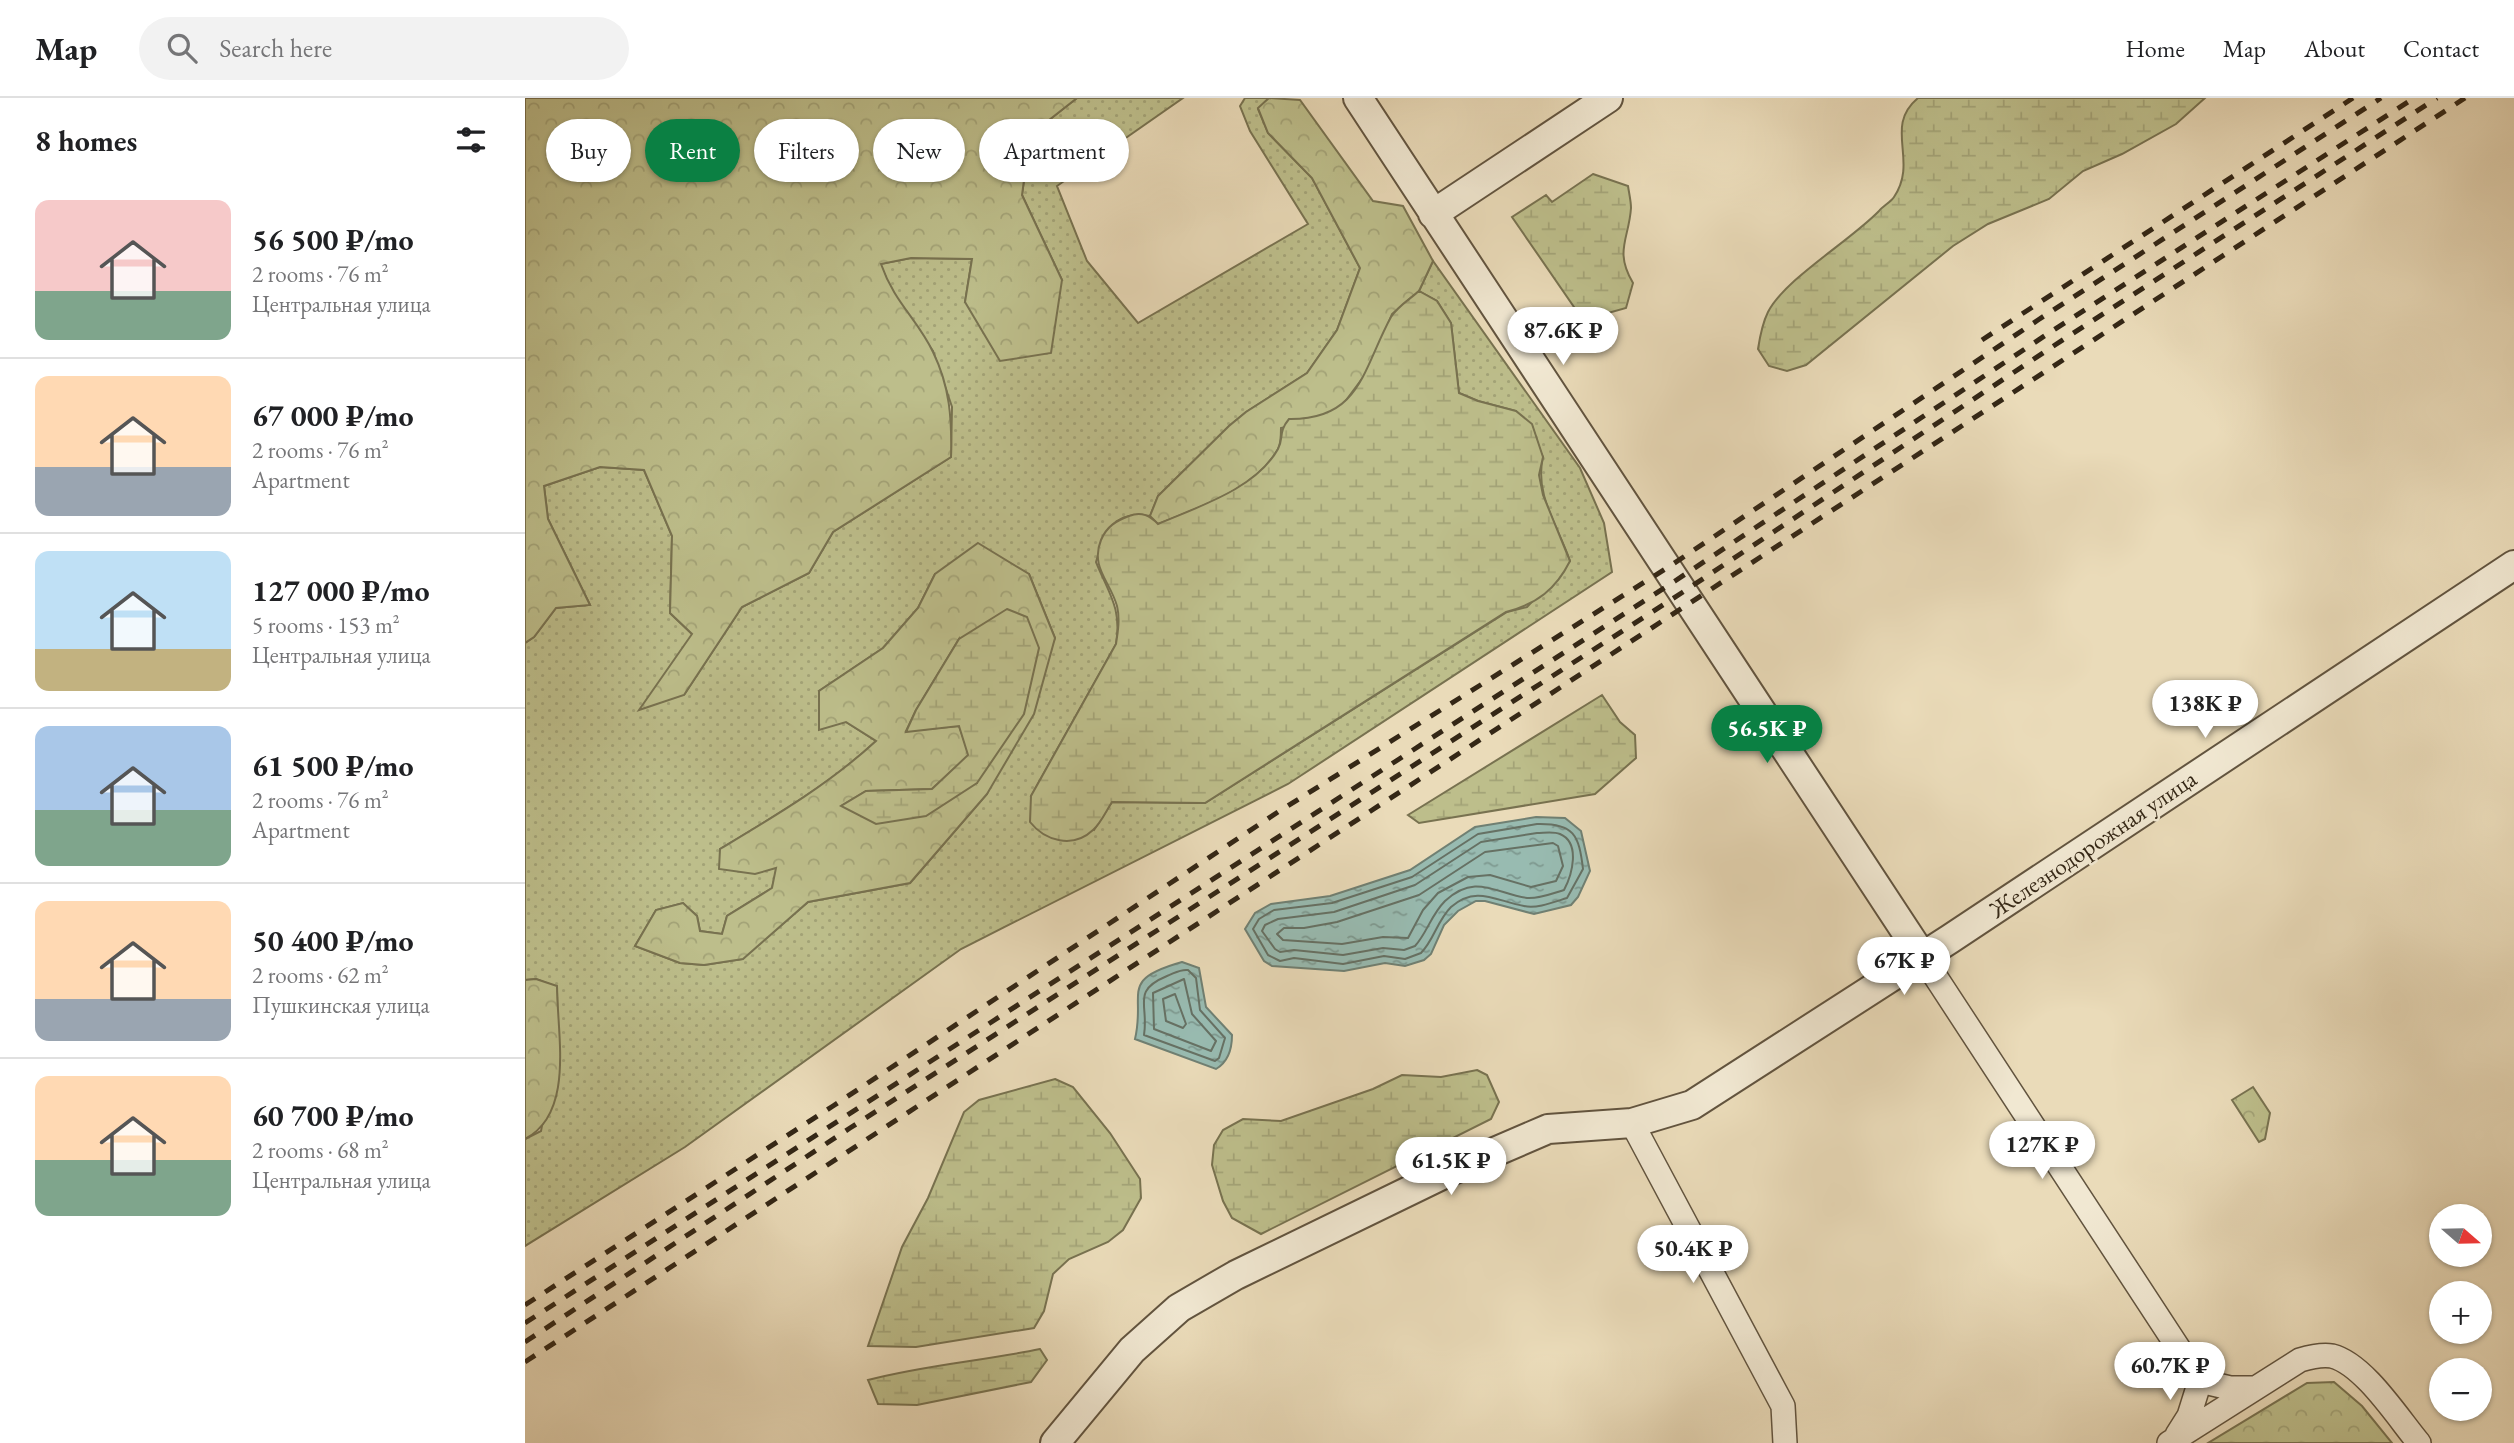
<!DOCTYPE html>
<meta charset="utf-8">
<style>
:root{--surface:#fff;--page:#f2f2f2;--text:#202124;--muted:#757577;--line:#e0e0e0;--accent:#0b8043}
body{margin:0;font-family:"EB Garamond",serif;background:var(--page);color:var(--text);height:100vh;display:flex;flex-direction:column;font-size:26px;white-space:nowrap}
*{box-sizing:border-box;margin:0}
p{font-size:23px;color:var(--muted)}
.icon{flex:none;width:38px;height:38px;fill:none;stroke:currentColor;stroke-width:2;stroke-linecap:round;stroke-linejoin:round}
.map{position:relative;flex:1;overflow:hidden}
.drawer{display:flex;flex-direction:column;background:var(--surface);width:525px}
.drawer>*{flex:none}
.guide{position:absolute;left:21px;top:21px;width:665px;height:63px;display:flex;gap:14px}
.needle{width:46px;rotate:110deg}
.fabs{position:absolute;left:1904px;top:1106px;display:grid;gap:14px}
.fabs a{display:grid;place-items:center;width:63px;height:63px;border-radius:50%;background:var(--surface);box-shadow:0 2px 5px #0004;font-size:35px}
.price{position:absolute;translate:-50% -60px;padding:0 16px;border-radius:24px;background:#fff;color:#222;font-size:23px;line-height:46px;filter:drop-shadow(0 2px 4px #0008)}
.price::after{content:'';position:absolute;left:50%;top:42px;width:21px;height:16px;margin-left:-10px;background:inherit;clip-path:polygon(0 0,100% 0,50% 100%)}
.price.current{background:var(--accent);color:#fff}
ul{padding:0;list-style:none}
li{display:flex;align-items:center;gap:21px;height:175px;padding:0 35px}
li+li{border-top:2px solid var(--line)}
li span{display:grid;place-items:center;flex:none;width:196px;height:140px;border-radius:14px;color:#555}
li>.icon{margin-inline-start:auto}
span .icon{width:84px;height:84px;fill:#fffc;stroke-width:1}
li b{font-size:30px}
h2{display:flex;justify-content:space-between;align-items:center;height:84px;padding:0 35px;font-size:30px}
.pill{padding:0 24px;border-radius:32px;background:var(--surface);box-shadow:0 2px 5px #0004;font-size:24px;line-height:63px}
.pill.current{background:var(--accent);color:#fff}
header{display:flex;align-items:center;gap:42px;box-sizing:border-box;height:98px;padding:0 35px;background:var(--surface);border-bottom:2px solid var(--line)}
header strong{font-size:33px}
nav{display:flex;gap:38px;margin-inline-start:auto;font-size:24px}
.search{width:490px;height:63px;background:var(--page);display:flex;align-items:center;gap:18px;box-sizing:border-box;padding:0 24px;border-radius:38px;color:var(--muted);font-size:26px}
main{display:flex;flex:1;min-height:0}
.map>svg:first-child{display:block}
.grass{fill:url(#grass-dots);stroke:#787250;stroke-width:2;fill-rule:evenodd}
.forest{fill:url(#forest-crowns);stroke:#787250;stroke-width:2;fill-rule:evenodd}
.wetland{fill:url(#wetland-marsh);stroke:#787250;stroke-width:2}
.water{fill:url(#water-ripples);stroke:#708073;stroke-width:2}
.lines{fill:none;stroke-linecap:round;stroke-linejoin:round}
.shore{stroke:#667164;stroke-width:2}
.minor-casing{stroke:#62543f;stroke-width:26}
.tertiary-casing{stroke:#62543f;stroke-width:32}
.minor{stroke:#f1e8d2;stroke-width:23}
.tertiary{stroke:#f1e8d2;stroke-width:28}
.rail{stroke:#342716;stroke-width:5;stroke-dasharray:12 12;stroke-linecap:butt}
.labels{text-anchor:middle;stroke-width:5;stroke-linejoin:round;paint-order:stroke}
.street-label{font-size:24px;fill:#342716;stroke:#f1e8d2}
</style>
<header>
<strong>Map</strong>
<div class="search"><svg class="icon" aria-label="search" viewBox="0 0 24 24"><circle cx="10" cy="10" r="6"/><path d="M15 15l6 6"/></svg>Search here</div>
<nav><a>Home</a><a>Map</a><a>About</a><a>Contact</a></nav>
</header>
<main>
<section class="drawer">
<h2>8 homes<svg class="icon" aria-label="filters" viewBox="0 0 24 24"><path d="M4 7h16M4 17h16"/><circle cx="9" cy="7" r="2"/><circle cx="15" cy="17" r="2"/></svg></h2>
<ul>
<li><span style="background:linear-gradient(#f6c9c9 65%,#7fa58c 0)"><svg class="icon" aria-label="home" viewBox="0 0 24 24"><path d="M3 11l9-7 9 7M6 9v11h12V9"/></svg></span><div><b>56 500 ₽/mo</b><p>2 rooms · 76 m²</p><p>Центральная улица</p></div></li>
<li><span style="background:linear-gradient(#ffd9b3 65%,#9aa5b1 0)"><svg class="icon" aria-label="home" viewBox="0 0 24 24"><path d="M3 11l9-7 9 7M6 9v11h12V9"/></svg></span><div><b>67 000 ₽/mo</b><p>2 rooms · 76 m²</p><p>Apartment</p></div></li>
<li><span style="background:linear-gradient(#bfe0f5 70%,#c2b280 0)"><svg class="icon" aria-label="home" viewBox="0 0 24 24"><path d="M3 11l9-7 9 7M6 9v11h12V9"/></svg></span><div><b>127 000 ₽/mo</b><p>5 rooms · 153 m²</p><p>Центральная улица</p></div></li>
<li><span style="background:linear-gradient(#a9c7e8 60%,#7fa58c 0)"><svg class="icon" aria-label="home" viewBox="0 0 24 24"><path d="M3 11l9-7 9 7M6 9v11h12V9"/></svg></span><div><b>61 500 ₽/mo</b><p>2 rooms · 76 m²</p><p>Apartment</p></div></li>
<li><span style="background:linear-gradient(#ffd9b3 70%,#9aa5b1 0)"><svg class="icon" aria-label="home" viewBox="0 0 24 24"><path d="M3 11l9-7 9 7M6 9v11h12V9"/></svg></span><div><b>50 400 ₽/mo</b><p>2 rooms · 62 m²</p><p>Пушкинская улица</p></div></li>
<li><span style="background:linear-gradient(#ffd9b3 60%,#7fa58c 0)"><svg class="icon" aria-label="home" viewBox="0 0 24 24"><path d="M3 11l9-7 9 7M6 9v11h12V9"/></svg></span><div><b>60 700 ₽/mo</b><p>2 rooms · 68 m²</p><p>Центральная улица</p></div></li>
</ul>
</section>
<div class="map">
<svg width="1989" height="1345" viewBox="0 0 1989 1345">
<defs>
<pattern id="grass-dots" width="8" height="8" patternUnits="userSpaceOnUse" patternTransform="scale(1.75)"><rect width="8" height="8" fill="#bdbe8b"/><path d="M2 2h.1M6 6h.1" fill="none" stroke="#a3a377" stroke-width="1.8" stroke-linecap="round"/></pattern>
<pattern id="forest-crowns" width="20" height="18" patternUnits="userSpaceOnUse" patternTransform="scale(1.75)"><rect width="20" height="18" fill="#bdbe8b"/><path d="M2 6a3 3 0 1 1 6 0M12 15a3 3 0 1 1 6 0" fill="none" stroke="#a3a377"/></pattern>
<pattern id="wetland-marsh" width="20" height="14" patternUnits="userSpaceOnUse" patternTransform="scale(1.75)"><rect width="20" height="14" fill="#bdbe8b"/><path d="M1 5h8M5 5V1M11 12h8M15 12V8" fill="none" stroke="#a3a377"/></pattern>
<pattern id="water-ripples" width="26" height="14" patternUnits="userSpaceOnUse" patternTransform="scale(1.75)"><rect width="26" height="14" fill="#98bbb1"/><path d="M2 4q2-2 4 0t4 0M15 11q2-2 4 0t4 0" fill="none" stroke="#7d988f"/></pattern>
</defs>
<rect width="100%" height="100%" fill="#eadbb9"/>
<filter id="stains"><feTurbulence type="fractalNoise" baseFrequency=".00286" numOctaves="4"/><feColorMatrix values="0 0 0 0 .2 0 0 0 0 .09 0 0 0 0 .02 0 0 0 .5 -.17"/></filter>
<radialGradient id="worn" r=".72"><stop offset=".6" stop-color="#630" stop-opacity="0"/><stop offset="1" stop-color="#630" stop-opacity=".3"/></radialGradient>
<path class="grass" d="M552,0H658L532,88L562,163L613,225L783,126L725,33L715,8L720,0H744L733,11L743,35L787,80L835,170L812,232L782,275L721,314L704,328L633,398L625,418C588,412 580,433 571,464C584,496 597,510 591,546L506,698L569,732L587,704L680,705L982,514L1002,509L1045,463C1033,428 1009,396 1018,359L991,313L953,303L934,295L926,225L912,203L894,193L908,163L1055,370L1079,425L1087,474L763,686L436,851L160,1049L0,1148V1041L16,1033L33,939L32,889L11,881L0,882V545L9,539L31,510L65,507L23,421L19,388L75,369L119,372L147,438L145,515L167,536L159,597L217,509L284,475L308,434L426,359L427,309L408,253L370,200L355,166L386,160L447,161L440,204L537,182L497,97L505,37ZM410,476H504L530,540L462,696L385,785L283,804L217,861L179,867L155,865L110,848L131,812L158,805L172,818L175,833L197,836L202,818L247,790L252,769L195,771V751C250,718 304,687 351,643L321,624L294,593L358,550L393,510Z"/>
<path class="forest" d="M0,0H552L505,37L497,97L537,182L526,255L475,263L440,204L447,161L386,160L356,166C369,204 393,222 408,254C425,289 427,321 426,359L308,434L284,475L217,509L159,597L114,612L167,536L145,515L147,438L119,372L75,369L19,388L23,421L65,507L31,510L9,539L0,545Z
M744,0L775,2L848,103L878,108L908,163L894,193L867,216L845,270L816,309L789,322L756,330C756,336 756,346 753,351C729,393 674,409 633,426L625,418L633,398L704,328L721,314L782,275L812,232L835,170L787,80L743,35L733,10Z
M453,445L504,476L530,540L509,616L462,696L385,785L283,804L218,861L179,867L155,865L110,848L131,812L158,805L172,818L175,833L197,836L202,818L247,790L251,770L230,776L194,771L195,751C250,718 303,687 351,643L321,624L294,632V593L358,550L393,510L410,476ZM434,541L452,685L316,708L341,693L407,691L444,657L434,628L381,633L391,612Z
M11,881L32,888C32,936 50,1015 0,1041V882Z
M1728,989L1745,1015L1740,1041L1734,1044L1707,1002Z
M1809,1284L1837,1308L1867,1345H1683L1782,1285Z"/>
<path class="wetland" d="M1393,0H1680L1651,26L1597,56L1558,73L1524,101L1463,126L1428,148L1281,267L1262,273L1244,268L1233,251C1235,238 1237,226 1243,214C1260,181 1325,143 1354,113C1358,108 1366,104 1369,99C1394,62 1358,29 1393,0Z
M1068,76L1103,88C1104,95 1106,103 1106,110C1104,141 1089,153 1108,185L1101,210L1058,222L987,119L1021,97L1027,104Z
M894,193L912,203L926,225L934,295L953,303L991,313L1007,326L1018,359L1014,377L1018,397L1045,463C1031,491 1012,506 981,514L680,705L587,704C581,713 576,725 568,732C548,751 520,743 505,724L506,698L591,546C593,533 595,521 592,508C585,483 565,469 576,442C582,428 591,423 604,418C617,413 625,418 633,426C672,409 731,391 753,351C759,340 753,334 764,321C836,322 838,270 866,219C872,209 885,201 894,193Z
M482,511L502,519L514,550L499,616L452,685L401,718L351,726L316,708L341,693L407,691L443,657L434,628L381,634L391,612L434,541Z
M1077,597L1095,624L1110,637L1111,660L1070,696L894,725L883,717Z
M952,972L962,977L974,1004L966,1021L736,1136L707,1120L698,1103L687,1067L689,1047L698,1032L718,1021L756,1023L848,991L877,977L916,979Z
M530,981L548,989L585,1035L615,1081L616,1100L598,1132L583,1144L544,1161L528,1176L519,1213L509,1230L391,1249L343,1248L377,1149L403,1100L439,1014L454,1002Z
M515,1251L522,1262L506,1284L392,1307L353,1306L343,1282C399,1267 457,1263 515,1251Z"/>
<path class="water" d="M1011,719L1040,720L1056,733L1065,773L1053,799L1046,807L1009,816L960,803H951L933,813L919,827L906,856L899,862L880,868L860,865L819,873L747,868L739,863L720,831L730,815L746,806L805,798L885,772L950,729Z
M657,864L674,870L681,909L707,937C707,951 703,964 691,971L610,941C621,895 593,882 657,864Z"/>
<g class="lines">
<path class="shore" d="M1012,726C1049,725 1054,737 1058,771L1042,800C1029,804 1012,811 999,808C971,803 951,787 926,809C912,823 909,842 896,855L880,861L859,858L818,866L769,860L755,863L743,857L728,831L734,821L749,812L807,805L887,779L953,736Z
M1012,735C1019,735 1028,733 1035,736C1056,745 1047,777 1039,792C1029,795 1013,801 1002,800C970,795 950,775 920,803C906,817 902,835 890,848L879,852L858,850L818,857L769,852L755,854L750,851L737,833L740,827L753,821L809,814L890,787L956,744Z
M1028,745L1033,748L1038,768L1031,783L1006,789L965,777L943,779L913,795L898,812L883,840L858,839L817,846L758,842L752,836L759,830H779L812,824L894,797L960,754Z
M663,872L671,880L675,912L700,940L694,960L690,963L619,937C624,906 606,893 642,878C650,875 655,871 663,872Z
M659,881L667,916L691,943L686,953L629,931L628,895Z
M650,896L661,926L658,930L641,923L638,901Z"/>
<g class="minor-casing">
<path id="minor" d="M1397,858L1675,1283L1705,1290H1729
M1107,1025L1258,1308L1260,1345
M1652,1337L1664,1318L1675,1283
M1644,1345L1775,1262C1785,1259 1796,1256 1807,1258C1839,1266 1873,1320 1894,1345"/>
</g>
<g class="tertiary-casing">
<path id="tertiary" d="M833,0L1397,858
M908,116L1083,0
M530,1345L607,1252L654,1210L711,1177L923,1074L1023,1031L1107,1025L1167,1007L1425,841L1989,467"/>
</g>
<use href="#minor" class="minor"/>
<use href="#tertiary" class="tertiary"/>
<path class="rail" d="M1457,242L1828,0
M0,1207L308,1008L753,714L1142,470L1513,222L1856,0
M0,1225L1150,483L1524,235L1889,0
M0,1244L325,1030L1158,494L1530,247L1912,0
M0,1264L1940,0"/>
</g>
<g class="labels">
<g class="street-label">
<text transform="translate(1568 746) rotate(-34)" y="8">Железнодорожная улица</text>
</g>
</g>
<rect width="100%" height="100%" filter="url(#stains)"/>
<rect width="100%" height="100%" fill="url(#worn)"/>
</svg>
<div class="fabs">
<a><svg class="needle" viewBox="-14 -14 28 28"><path d="M0-13l5 13h-10z" fill="#e53935"/><path d="M0 13l5-13h-10z" fill="#757577"/></svg></a>
<a>+</a>
<a>−</a>
</div>
<b class="price" style="left:1038px;top:269px">87.6K ₽</b>
<b class="price" style="left:1680px;top:642px">138K ₽</b>
<b class="price current" style="left:1242px;top:667px">56.5K ₽</b>
<b class="price" style="left:1379px;top:899px">67K ₽</b>
<b class="price" style="left:1517px;top:1083px">127K ₽</b>
<b class="price" style="left:926px;top:1099px">61.5K ₽</b>
<b class="price" style="left:1168px;top:1187px">50.4K ₽</b>
<b class="price" style="left:1645px;top:1304px">60.7K ₽</b>
<div class="guide">
<a class="pill">Buy</a>
<a class="pill current">Rent</a>
<a class="pill">Filters</a>
<a class="pill">New</a>
<a class="pill">Apartment</a>
</div>
</div>
</main>
